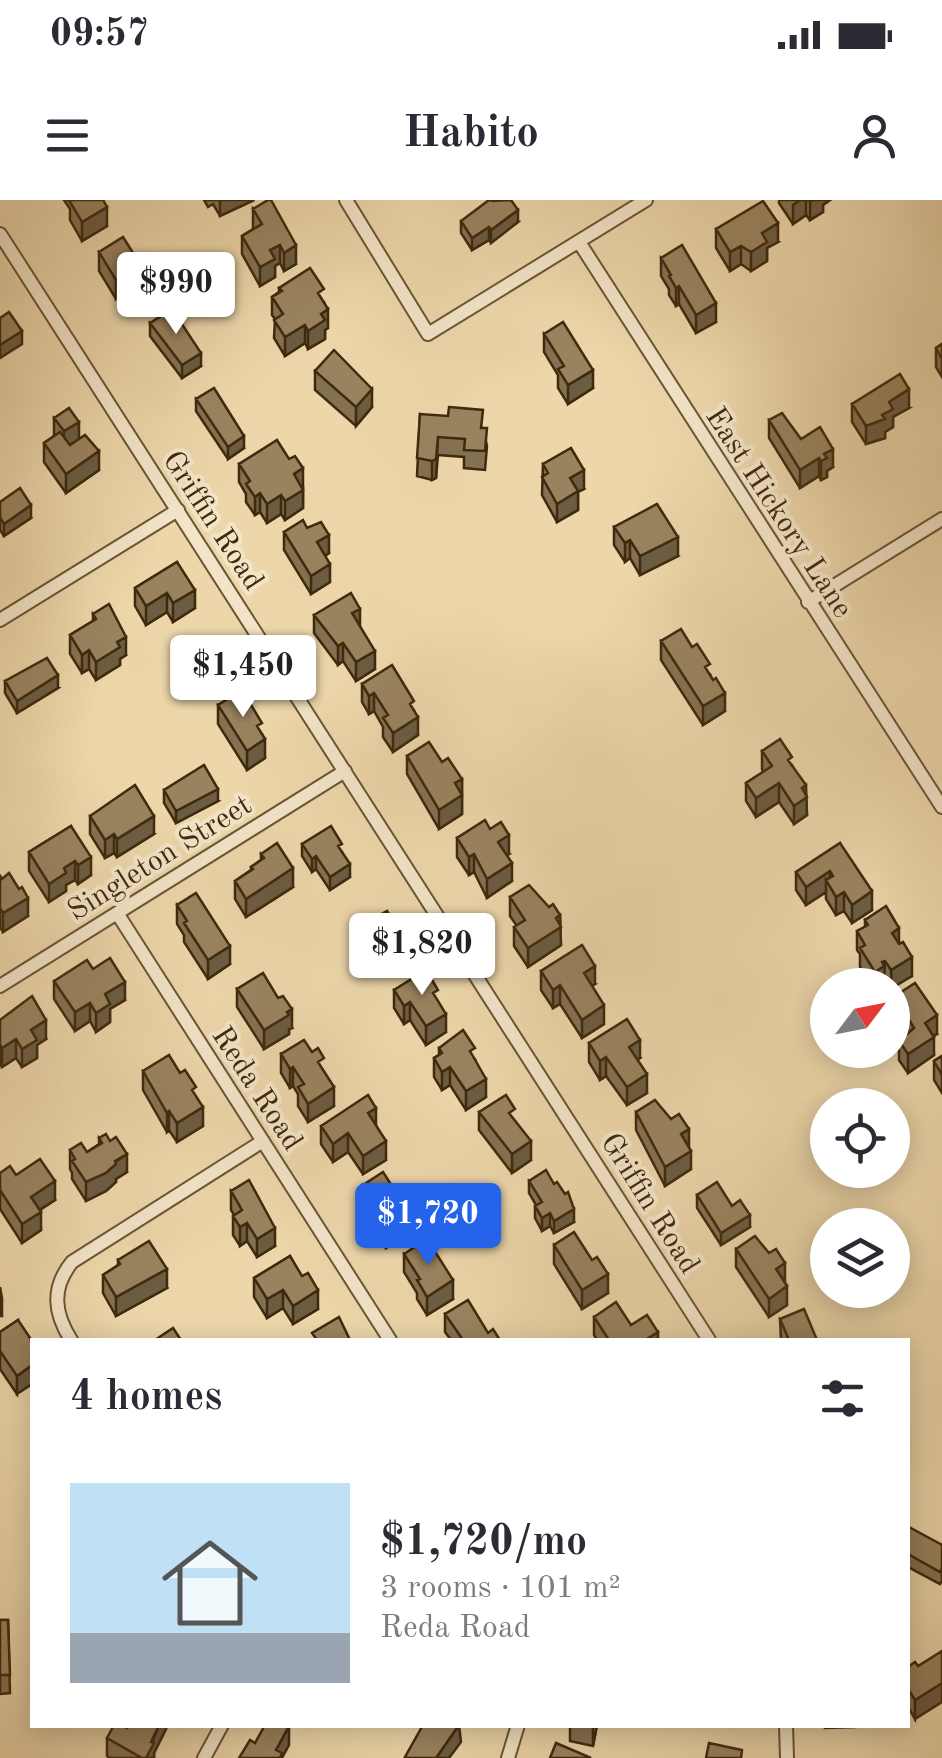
<!DOCTYPE html>
<meta charset="utf-8">
<style>
:root{--surface:#fff;--page:#f7f7f7;--text:#2b2b33;--muted:#7c7c81;--accent:#2563eb}
body{margin:0;font-family:"Old Standard TT",serif;background:var(--page);color:var(--text);height:100vh;display:flex;flex-direction:column;font-size:38px;white-space:nowrap}
*{box-sizing:border-box;margin:0}
p{font-size:32px;color:var(--muted)}
.icon{flex:none;width:55px;height:55px;fill:none;stroke:currentColor;stroke-width:2;stroke-linecap:round;stroke-linejoin:round}
.map{position:relative;flex:1;overflow:hidden}
.sheet{position:absolute;left:30px;top:1138px;width:880px;height:390px;display:flex;flex-direction:column;background:var(--surface);border-radius:0px;box-shadow:0 5px 25px #0003}
.sheet>*{flex:none}
.needle{width:65px;rotate:58deg}
.fabs{position:absolute;left:810px;top:768px;display:grid;gap:20px}
.fabs a{display:grid;place-items:center;width:100px;height:100px;border-radius:50%;background:var(--surface);box-shadow:0 5px 25px #0003;font-size:50px}
.price{position:absolute;translate:-50% -85px;padding:0 22px;border-radius:10px;background:#fff;color:#222;font-size:32px;line-height:65px;filter:drop-shadow(0 2px 5px #0008)}
.price::after{content:'';position:absolute;left:50%;top:60px;width:30px;height:22px;margin-left:-15px;background:inherit;clip-path:polygon(0 0,100% 0,50% 100%)}
.price.on{background:var(--accent);color:#fff}
ul{padding:0;list-style:none}
li{display:flex;align-items:center;gap:30px;height:250px;padding:0 40px}
li span{display:grid;place-items:center;flex:none;width:280px;height:200px;border-radius:0px;color:#555}
li>.icon{margin-inline-start:auto}
span .icon{width:120px;height:120px;fill:#fffc;stroke-width:1}
li b{font-size:42px}
h2{display:flex;justify-content:space-between;align-items:center;height:120px;padding:0 40px;font-size:42px}
.status{display:flex;justify-content:space-between;align-items:center;height:70px;padding:0 50px;background:var(--surface);direction:ltr}
.status svg{height:28px;fill:currentColor}
header{display:flex;justify-content:space-between;align-items:center;height:130px;padding:0 40px;background:var(--surface);font-size:45px;font-weight:700}
.map>svg:first-child{display:block}
.lines{fill:none;stroke-linecap:round;stroke-linejoin:round}
.minor-casing{stroke:#6a5534;stroke-width:16}
.minor{stroke:#f3e4c8;stroke-width:12}
.wall{fill:#847152;stroke:#3f2a0d;stroke-width:2.5}
.shaded-wall{fill:#6b5c42;stroke:#3f2a0d;stroke-width:2.5}
.building{fill:#99835f;stroke:#3f2a0d;stroke-width:2.5}
.labels{text-anchor:middle;stroke-width:8;stroke-linejoin:round;paint-order:stroke}
.street-label{font-size:30px;fill:#3f2a0d;stroke:#f3e4c8}
</style>
<div class="status"><b>09:57</b><svg viewBox="0 0 49 12"><path d="M0 12V9h3v3zM5 12V6h3v6zM10 12V3h3v9zM15 12V0h3v12zM26 1h20v11H26zM47 4h2v5h-2z"/></svg></div>
<header><svg class="icon" aria-label="menu" viewBox="0 0 24 24"><path d="M4 6h16M4 12h16M4 18h16"/></svg>Habito<svg class="icon" aria-label="person" viewBox="0 0 24 24"><circle cx="12" cy="8" r="4"/><path d="M4 21q1-7 8-7t8 7"/></svg></header>
<div class="map">
<svg width="942" height="1558" viewBox="0 0 942 1558">
<rect width="100%" height="100%" fill="#ecd6aa"/>
<filter id="stains"><feTurbulence type="fractalNoise" baseFrequency=".002" numOctaves="4"/><feColorMatrix values="0 0 0 0 .2 0 0 0 0 .09 0 0 0 0 .02 0 0 0 .5 -.17"/></filter>
<radialGradient id="worn" r=".72"><stop offset=".6" stop-color="#630" stop-opacity="0"/><stop offset="1" stop-color="#630" stop-opacity=".3"/></radialGradient>
<g class="lines">
<g class="minor-casing">
<path id="minor" d="M346,0L428,134L646,0
M0,34L709,1140
M579,42L942,607
M808,402L942,319
M0,420L178,310
M117,713L390,1140
M0,786L345,571
M71,1140C54,1113 51,1088 72,1062L263,941
M786,1525L787,1558
M204,1558L222,1525
M508,1558L518,1525"/>
</g>
<use href="#minor" class="minor"/>
</g>
<path class="wall" d="M64,0H103L107,26L82,41L70,20V9Z
M204,0H254L220,16L213,4L208,7Z
M779,0H830L823,5V12L810,20L806,15L793,24L779,3Z
M253,9L296,64L284,71L280,63L275,66V77L260,86L242,54V36L253,29Z
M461,21L518,22L491,43L489,40L472,50L461,33Z
M716,29L778,42L767,48V61L751,71L741,64L730,71L716,48Z
M99,52L155,92L152,93V99L132,112L121,95L116,99L99,71Z
M661,58L716,122L696,133L679,104L676,106L669,95V89L661,76Z
M279,88L324,102L328,128L325,130V139L308,149L305,143L285,156L274,138L275,119L272,115V97L279,92Z
M150,123L201,166L182,178L150,136Z
M544,134L593,188L568,204L558,188V175L544,152Z
M942,144V177L936,167V148Z
M315,171L372,207L356,226L315,190Z
M196,199L244,248L228,259L196,211Z
M852,204L909,208L893,217V227L885,232V238L866,244L852,222Z
M420,214L483,228L487,246L485,270L464,268V257L438,255L436,278L432,280L417,276Z
M54,218L79,239L99,270L66,293L44,262V243L54,236Z
M769,220L801,239L833,267L827,271V277L821,280L819,276L800,288L769,238Z
M239,264L303,287V308L285,320L281,314L267,323L260,312L255,315L246,302V294L239,282Z
M543,264L584,289L578,292V310L557,322L542,295Z
M0,302L31,318L4,336L0,330Z
M614,327L678,356L640,375L630,358L625,362L614,345Z
M307,328L329,353L325,356L330,382L311,394L284,350V332Z
M177,362L195,408L173,422L167,412L146,425L135,406V388Z
M93,414L126,455L120,459V465L96,480L89,469L82,473L70,454V435L93,421Z
M314,415L360,427L375,469L356,481L343,461L338,465L314,433Z
M661,441L710,474L725,511L703,525L661,460Z
M5,481L58,488L17,513L5,493Z
M362,484L414,510L418,535L393,552L383,537V527L374,511L369,514L362,502Z
M218,505L262,534L265,558L247,570L218,524Z
M762,551L792,565L806,595L807,615L794,624L779,602L756,617L746,601V583L763,572L762,569Z
M407,556L442,562L462,579V614L439,629L407,574Z
M164,590L218,601L176,623L164,603Z
M90,616L154,634L117,657L114,653L105,658L90,634Z
M71,626L91,675L78,684L75,680L66,685V691L49,702L29,671V652Z
M457,638L509,654L507,655L512,681L487,698L474,672L469,675L457,657Z
M840,643L872,710L852,723L844,711L836,715L826,699V692L806,705L796,690V672Z
M302,644L342,652L350,677L330,690L316,669L312,672L302,656Z
M261,654L293,687L246,717L235,699V681L251,670V667L261,660Z
M0,676L28,716L3,732L0,727Z
M510,697L549,707L560,715L561,745L528,767L514,746V727L517,726L510,716Z
M177,705L230,764L208,779L184,742V735L177,724Z
M865,720L899,744L912,776L892,785H889L885,779L883,785H871L860,767V754L857,750V731L865,727Z
M359,727L409,760L390,772L381,758L374,763L359,740Z
M93,769L125,800L110,809V822L96,832L90,821L75,831L54,799V781Z
M541,771L595,784L592,786L604,824L582,838L560,804L553,808L541,790Z
M237,789L292,828L289,829V834L264,849L237,807Z
M394,790L438,802L446,832L426,845L410,820L404,824L394,808Z
M892,798L937,834L933,836L934,855L908,873L899,860V842L896,844L892,839Z
M0,820L46,839L37,845V858L22,867L16,858L2,867L0,864Z
M589,843L640,858L637,860L647,893L627,905L606,876L600,880L589,862Z
M439,848L475,859L486,897L466,910L450,885L442,890L434,877V858L439,855Z
M281,854L324,872L334,906L308,922L298,906V894L293,886L290,888L281,873Z
M942,856V893L934,880V861Z
M143,871L196,898L203,926L177,942L169,930L167,932L143,890Z
M479,912L515,921L531,960L512,973L479,930Z
M636,912L689,948L691,969L665,986L636,930Z
M321,926H376L386,960L363,974L348,952L333,962L321,944Z
M99,938L127,972L116,979V982L106,991L86,1001L72,979V973L70,969V950L87,952L99,944Z
M0,973L16,975L55,1000L40,1010L41,1030L22,1043L0,1009Z
M529,981L574,1022L554,1033L550,1026L542,1031L535,1018V1006L536,1005L529,993Z
M363,985L420,1026L386,1048L372,1028L363,1003Z
M231,991L275,1046L257,1057L247,1041L240,1046L233,1035V1016L234,1015L231,1010Z
M697,995L732,1006L750,1027L721,1045L697,1008Z
M554,1045L608,1093L582,1109L554,1064Z
M736,1049L785,1082L787,1105L769,1117L736,1067Z
M404,1054L453,1099L427,1115L417,1099V1093L404,1072Z
M290,1056L318,1109L293,1124L283,1108L267,1118L254,1097V1078Z
M118,1060L167,1088L116,1116L103,1093V1075L118,1065Z
M0,1087L2,1098V1116H0Z
M445,1114L488,1133L500,1140H451L445,1132Z
M594,1117L658,1140H597L594,1135Z
M780,1119L817,1140H781Z
M18,1120L17,1194L0,1169V1132Z
M908,1331L942,1345V1381L940,1384L908,1367Z
M0,1420H8L10,1493L0,1494Z
M918,1466L915,1519L908,1507V1467Z
M166,1525V1529L154,1553V1558H110L107,1556V1538L127,1528Z
M570,1525H597L593,1546L570,1541Z
M825,1525H855V1527L825,1528Z"/>
<path class="shaded-wall" d="M220,0H254L220,16Z
M800,0H806V15L793,24V5Z
M813,0H830L823,5V12L810,20V2Z
M107,7V26L82,41V22Z
M518,10V22L491,43V30Z
M778,23V42L767,48V61L751,71V52L762,33Z
M489,27V40L472,50V38Z
M280,45V63L275,66V77L260,86V67L270,50Z
M296,45V64L284,71V53Z
M741,46V64L730,71V52Z
M155,73V92L152,93V99L132,112V93Z
M121,77V95L116,99V80Z
M679,86V104L676,106V88Z
M716,103V122L696,133V115Z
M328,109V128L325,130V139L308,149V131L321,114Z
M305,125V143L285,156V137Z
M22,131V144L0,158V145Z
M201,153V166L182,178V165Z
M593,170V188L568,204V185Z
M372,189V207L356,226V207Z
M909,189V208L893,217V227L885,232V238L866,244V226L882,215L889,202Z
M79,222V241L64,250V231Z
M244,236V248L228,259V247Z
M438,237L436,278L432,280V261Z
M833,249V267L827,271V277L821,280V261L824,254Z
M99,251V270L66,293V274Z
M819,258V276L800,288V270Z
M303,268V287L294,293V274Z
M584,270V289L578,292V310L557,322V304L570,278Z
M303,290V308L285,320V301Z
M260,293V312L255,315V297Z
M281,295V314L267,323V304Z
M31,305V318L4,336V324Z
M329,335V353L317,361V342Z
M678,337V356L640,375V356Z
M630,340V358L625,362V343Z
M330,364V382L311,394V376Z
M195,390V408L173,422V403Z
M167,393V412L146,425V406Z
M360,409V427L352,413Z
M126,437V455L120,459V465L96,480V462L117,442Z
M343,443V461L338,465V446Z
M89,450V469L82,473V455Z
M375,451V469L356,481V462Z
M58,475V488L17,513V501Z
M374,493V511L369,514V496Z
M725,493V511L703,525V506Z
M418,517V535L393,552V533Z
M265,539V558L247,570V551Z
M462,579V614L439,629V610L455,583Z
M779,583V602L756,617V598Z
M806,585L807,615L794,624V606L802,588Z
M218,589V601L176,623V611Z
M154,616V634L117,657V639Z
M114,634V653L105,658V640Z
M509,635V654L498,660V642Z
M474,654V672L469,675V657Z
M316,656V669L312,672V659Z
M91,657V675L78,684V665Z
M75,661V680L66,685V691L49,702V684L64,668Z
M512,663V681L487,698V679Z
M350,664V677L330,690V677Z
M293,668V687L246,717V699Z
M830,671V686L826,680V692L806,705V687Z
M872,691V710L852,723V705Z
M844,692V711L836,715V697Z
M28,698V716L3,732V713Z
M560,715L561,745L528,767V748L556,718Z
M899,728V746L892,733Z
M230,746V764L208,779V760Z
M381,746V758L374,763V750Z
M409,747V760L390,772V759Z
M912,757V776L892,788L891,770Z
M885,761L884,784L875,785V772Z
M595,766V784L584,791V773Z
M125,782V800L110,809V822L96,832V813L105,794Z
M560,785V804L553,808V790Z
M410,802V820L404,824V806Z
M90,803V821L75,831V812Z
M604,805V824L582,838V820Z
M292,809V828L289,829V834L264,849V830Z
M446,814V832L426,845V826Z
M937,815V834L925,842V823Z
M908,818V836L896,844V826Z
M46,820V839L37,845V858L22,867V849L31,830Z
M934,837V855L908,873V854Z
M16,839V858L2,867V848Z
M640,840V858L629,865V847Z
M606,857V876L600,880V861Z
M293,867V886L290,888V869Z
M450,867V885L442,890V872Z
M647,874V893L627,905V887Z
M486,879V897L466,910V891Z
M334,887V906L308,922V904Z
M203,907V926L177,942V923Z
M376,908V926L368,913Z
M169,911V930L167,932V913Z
M689,929V948L681,934Z
M348,933V952L333,962V944Z
M386,941V960L363,974V956Z
M531,941V960L512,973V954Z
M691,951V969L665,986V967Z
M127,954V972L116,979V982L106,991L86,1001V982Z
M55,981V1000L31,1015V997Z
M420,1008V1026L386,1048V1030Z
M574,1009V1022L554,1033V1021Z
M41,1012V1030L22,1043V1024Z
M550,1013V1026L542,1031V1018Z
M750,1015V1027L721,1045V1033Z
M247,1023V1041L240,1046V1027Z
M275,1028V1046L257,1057V1039Z
M785,1063V1082L776,1069Z
M167,1069V1088L116,1116V1097Z
M608,1074V1093L582,1109V1090Z
M453,1080V1099L427,1115V1097Z
M787,1086V1105L769,1117V1099Z
M283,1090V1108L267,1118V1099Z
M318,1090V1109L293,1124V1106Z
M658,1132V1140H645Z
M32,1165V1184L17,1194V1176Z
M942,1483V1502L915,1519V1500Z
M159,1525H166V1529L154,1553V1558H146Z
M459,1525L461,1542L449,1558H436Z
M593,1525H597L593,1546Z
M289,1526V1545L282,1558H276V1550Z"/>
<path class="building" d="M72,0H103L107,7L82,22L70,2Z
M268,0H271L296,45L284,53L280,45L270,50L275,59L260,67L242,36L262,24L253,9Z
M489,0L493,1L511,0L518,10L491,30L489,27L472,38L461,21Z
M763,1L778,23L762,33L767,42L751,52L741,46L730,52L716,29Z
M123,37L140,64L147,60L155,73L150,77L152,81L132,93L121,77L116,80L99,52Z
M682,45L716,103L696,115L679,86L676,88L669,76L671,75L661,58Z
M310,68L324,89L318,93L328,109L321,114L325,120L308,131L305,125L285,137L274,120L283,114L272,97L282,91L279,88Z
M172,109L201,153L182,165L150,123Z
M9,112L22,131L0,145V118Z
M563,122L593,170L568,185L558,169L564,166L544,134Z
M942,144V159L936,148Z
M334,150L372,189L356,207L315,171Z
M900,174L909,189L889,202L893,209L882,215L885,219L866,226L852,204Z
M214,188L244,236L228,247L196,199Z
M449,207L483,210L481,228H487L485,251L464,250L465,239L438,237L436,259L432,261L417,258L420,214L448,216Z
M69,208L79,222L64,231L54,218Z
M782,213L801,239L820,227L833,249L824,254L827,258L821,261L819,258L800,270L769,220Z
M60,232L70,245L85,235L99,251L66,274L44,243Z
M277,240L289,259L295,256L303,268L294,274L303,290L285,301L281,295L267,304L260,293L255,297L246,284L250,281L239,264Z
M571,248L584,270L570,278L578,291L557,304L542,277L548,273L543,264Z
M20,288L31,305L4,324L0,317V302Z
M657,304L678,337L640,356L630,340L625,343L614,327Z
M303,320L307,328L321,322L329,335L317,342L330,364L311,376L284,332Z
M177,362L195,390L173,403L167,393L146,406L135,388Z
M351,393L360,409L352,413L375,451L356,462L343,443L338,446L314,415Z
M109,404L126,437L117,442L120,447L96,462L89,450L82,455L70,435L96,419L93,414Z
M681,429L692,447L697,444L710,464L705,467L713,480L716,478L725,493L703,506L661,441Z
M47,458L58,475L17,501L5,481Z
M392,465L414,501L410,504L418,517L393,533L383,518L388,515L374,493L369,496L362,484Z
M242,490L262,523L257,526L265,539L247,551L218,505Z
M780,539L792,557L788,560L806,585L802,588L807,597L794,606L779,583L756,598L746,583L772,566L762,551Z
M429,542L442,562L448,558L462,579L455,583L462,595L439,610L407,556Z
M204,565L218,589L176,611L164,590Z
M135,585L154,616L117,639L114,634L105,640L90,616Z
M485,620L490,629L501,622L509,635L498,642L512,663L487,679L474,654L469,657L457,638Z
M71,626L91,657L78,665L75,661L64,668L66,673L49,684L29,652Z
M331,626L342,644L338,646L350,664L330,677L316,656L312,659L302,644Z
M277,643L293,668L246,699L235,681L253,669L251,667L264,658L261,654Z
M840,643L872,691L852,705L844,692L836,697L826,680L833,676L830,671L806,687L796,672Z
M9,673L19,689L22,687L28,698L3,713L0,708V676L2,679Z
M529,685L549,707L553,704L560,715L556,718L561,727L528,748L514,727L525,720L510,697Z
M196,693L230,746L208,760L184,723L187,721L177,705Z
M886,706L899,728L892,733L899,744L903,742L912,757L891,770L885,761L882,762L884,766L875,772L860,748L865,745L857,731L868,725L865,720Z
M387,711L409,747L390,759L381,746L374,750L359,727Z
M582,745L595,766L584,773L604,805L582,820L560,785L553,790L541,771Z
M110,758L125,782L105,794L110,804L96,813L90,803L75,812L54,781L87,760L93,769Z
M426,770L438,790L433,793L446,814L426,826L410,802L404,806L394,790Z
M263,773L278,798L283,796L292,809L287,812L289,815L264,830L237,789Z
M915,783L937,815L925,823L934,837L908,854L899,841L914,828L908,818L896,826L892,820V798Z
M32,796L46,820L31,830L37,840L22,849L16,839L2,848L0,845V820Z
M627,819L640,840L629,847L647,874L627,887L606,857L600,861L589,843Z
M463,830L475,848L470,851L486,879L466,891L450,867L442,872L434,858L442,853L439,848Z
M304,840L312,852L318,848L324,858L318,862L334,887L308,904L298,887L304,884L293,867L290,869L281,854Z
M169,855L180,873L185,870L196,887L192,890L203,907L177,923L169,911L167,913L143,871Z
M942,856V875L934,861Z
M368,895L376,908L368,913L386,941L363,956L348,933L333,944L321,926Z
M506,895L515,909L509,913L531,941L512,954L479,912Z
M655,900L671,919L679,914L689,929L681,934L691,951L665,967L636,912Z
M106,934L110,941L116,937L127,954L115,961L116,964L106,973L86,982L72,961L75,959L70,950L81,943L87,952L102,943L99,938Z
M40,959L55,981L31,997L41,1012L22,1024L0,990V973L10,966L16,975Z
M546,970L554,984L557,982L565,994L568,992L574,1009L554,1021L550,1013L542,1018L535,1006L542,1002L529,981Z
M383,972L397,994L407,988L420,1008L386,1030L372,1010L363,985Z
M249,980L275,1028L257,1039L247,1023L240,1027L233,1016L242,1010L231,991Z
M717,982L732,1006L740,1000L750,1015L721,1033L697,995Z
M574,1032L592,1060L597,1057L608,1074L582,1090L554,1045Z
M755,1036L769,1053L776,1049L785,1063L776,1069L787,1086L769,1099L736,1049Z
M427,1039L453,1080L427,1097L417,1080L420,1079L404,1054Z
M149,1041L167,1069L116,1097L103,1075L120,1064L118,1060Z
M290,1056L302,1076L308,1073L318,1090L293,1106L283,1090L267,1099L254,1078Z
M468,1100L488,1133L493,1129L500,1140H463L445,1114Z
M616,1102L631,1125L647,1115L658,1132L645,1140H609L594,1117Z
M804,1109L817,1140H789L780,1119Z
M339,1117L350,1140H317L312,1133Z
M18,1120L32,1141V1165L17,1176L0,1151V1132Z
M173,1128L181,1140H155Z
M909,1327L942,1345V1368L940,1372L908,1354V1331Z
M0,1420H8L10,1475H0Z
M942,1451V1483L915,1500L908,1489V1467L915,1462L918,1466Z
M114,1525H122L127,1528L128,1525H159L151,1542L154,1543L146,1558H142L107,1538Z
M265,1525L289,1526L276,1550L282,1553L280,1558H239L250,1540L255,1543Z
M423,1525H459L436,1558H408L405,1557Z
M556,1543L591,1558H550Z
M709,1543L742,1550L741,1558H706Z"/>
<g class="labels">
<g class="street-label">
<text transform="translate(780 312) rotate(57)" y="10">East Hickory Lane</text>
<text transform="translate(214 320) rotate(57)" y="10">Griffin Road</text>
<text transform="translate(159 657) rotate(-32)" y="10">Singleton Street</text>
<text transform="translate(258 888) rotate(57)" y="10">Reda Road</text>
<text transform="translate(651 1003) rotate(58)" y="10">Griffin Road</text>
</g>
</g>
<rect width="100%" height="100%" filter="url(#stains)"/>
<rect width="100%" height="100%" fill="url(#worn)"/>
</svg>
<div class="fabs">
<a><svg class="needle" viewBox="-14 -14 28 28"><path d="M0-13l5 13h-10z" fill="#e53935"/><path d="M0 13l5-13h-10z" fill="#7c7c81"/></svg></a>
<a><svg class="icon" aria-label="locate" viewBox="0 0 24 24"><circle cx="12" cy="12" r="6"/><path d="M12 2v4M12 18v4M2 12h4M18 12h4"/></svg></a>
<a><svg class="icon" aria-label="layers" viewBox="0 0 24 24"><path d="M12 4l9 5-9 5-9-5zM3 14l9 5 9-5"/></svg></a>
</div>
<b class="price" style="left:176px;top:137px">$990</b>
<b class="price" style="left:243px;top:520px">$1,450</b>
<b class="price" style="left:422px;top:798px">$1,820</b>
<b class="price on" style="left:428px;top:1068px">$1,720</b>
<section class="sheet">
<h2>4 homes<svg class="icon" aria-label="filters" viewBox="0 0 24 24"><path d="M4 7h16M4 17h16"/><circle cx="9" cy="7" r="2"/><circle cx="15" cy="17" r="2"/></svg></h2>
<ul>
<li><span style="background:linear-gradient(#bfe0f5 75%,#9aa5b1 0)"><svg class="icon" aria-label="home" viewBox="0 0 24 24"><path d="M3 11l9-7 9 7M6 9v11h12V9"/></svg></span><div><b>$1,720/mo</b><p>3 rooms · 101 m²</p><p>Reda Road</p></div></li>
</ul>
</section>
</div>
